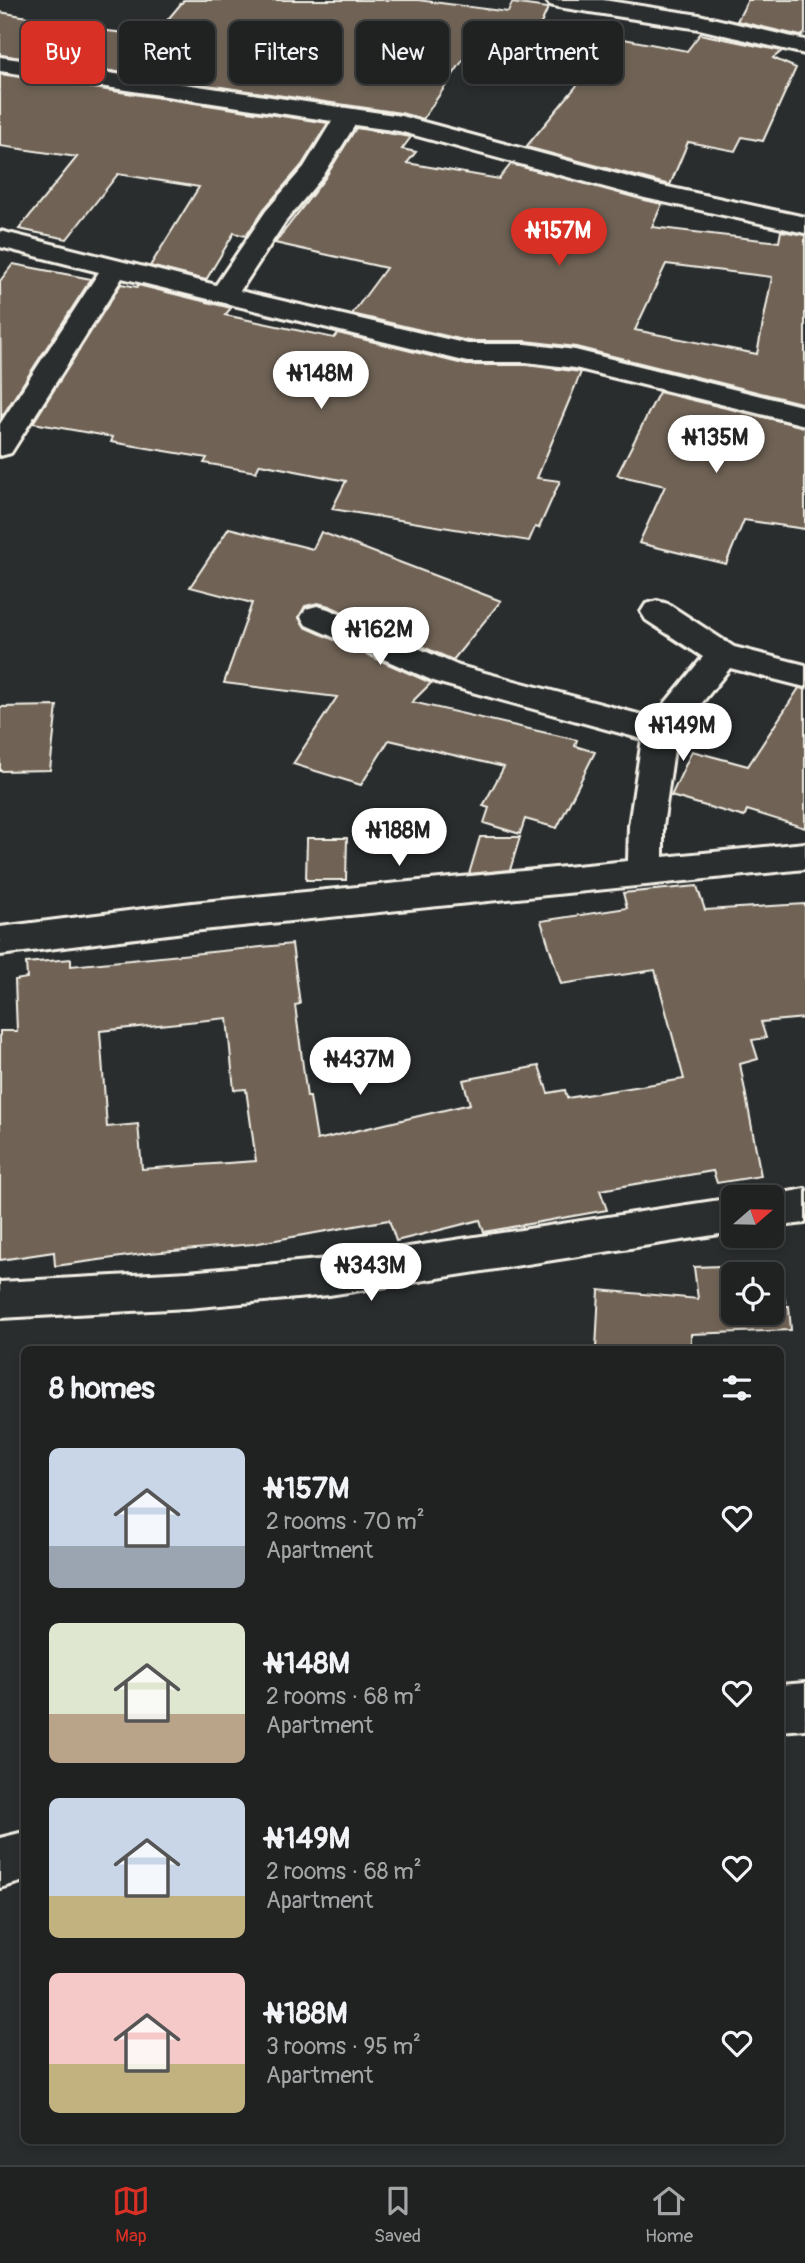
<!DOCTYPE html>
<meta charset="utf-8">
<style>
:root{--surface:#202222;--page:#2d2f2f;--text:#f1f3f6;--muted:#a2a4a5;--line:#3d3f40;--accent:#d93025}
body{margin:0;font-family:Pangolin,sans-serif;background:var(--page);color:var(--text);height:100vh;display:flex;flex-direction:column;font-size:26px;white-space:nowrap}
*{box-sizing:border-box;margin:0}
p{font-size:23px;color:var(--muted)}
.icon{flex:none;width:38px;height:38px;fill:none;stroke:currentColor;stroke-width:2;stroke-linecap:round;stroke-linejoin:round}
.map{position:relative;flex:1;overflow:hidden}
.sheet{position:absolute;left:21px;top:1346px;width:763px;height:798px;display:flex;flex-direction:column;background:var(--surface);border-radius:10px;box-shadow:0 4px 10px #0003,0 0 0 2px var(--line)}
.sheet>*{flex:none}
.hud{position:absolute;left:21px;top:21px;width:763px;height:63px;display:flex;gap:14px}
.needle{width:46px;rotate:70deg}
.buttons{position:absolute;left:721px;top:1185px;display:grid;gap:14px}
.buttons a{display:grid;place-items:center;width:63px;height:63px;border-radius:10px;background:var(--surface);box-shadow:0 4px 10px #0003,0 0 0 2px var(--line);font-size:35px}
.price{position:absolute;translate:-50% -60px;padding:0 16px;border-radius:24px;background:#fff;color:#222;font-size:23px;line-height:46px;filter:drop-shadow(0 2px 4px #0008)}
.price::after{content:'';position:absolute;left:50%;top:42px;width:21px;height:16px;margin-left:-10px;background:inherit;clip-path:polygon(0 0,100% 0,50% 100%)}
.price.current{background:var(--accent);color:#fff}
ul{padding:0;list-style:none}
li{display:flex;align-items:center;gap:21px;height:175px;padding:0 28px}
li span{display:grid;place-items:center;flex:none;width:196px;height:140px;border-radius:10px;color:#555}
li>.icon{margin-inline-start:auto}
span .icon{width:84px;height:84px;fill:#fffc;stroke-width:1}
li b{font-size:30px}
h2{display:flex;justify-content:space-between;align-items:center;height:84px;padding:0 28px;font-size:30px}
.tag{padding:0 24px;border-radius:10px;background:var(--surface);box-shadow:0 4px 10px #0003,0 0 0 2px var(--line);font-size:24px;line-height:63px}
.tag.current{background:var(--accent);color:#fff}
.tab-bar{display:flex;justify-content:space-around;align-items:center;height:98px;border-top:2px solid var(--line);background:var(--surface);font-size:19px;color:var(--muted)}
.tab-bar a{display:grid;justify-items:center;gap:4px}
.tab-bar .current{color:var(--accent)}
.map>svg:first-child{display:block}
.building{fill:#706357;stroke:#f4f1e8;stroke-width:2;fill-rule:evenodd}
.lines{fill:none;stroke-linecap:round;stroke-linejoin:round}
.minor-casing{stroke:#f4f1e8;stroke-width:6}
.minor{fill:#2a2d2e;fill-rule:evenodd}
</style>
<div class="map">
<svg width="805" height="2165" viewBox="0 0 805 2165">
<rect width="100%" height="100%" fill="#2a2d2e"/>
<filter id="ink" filterUnits="userSpaceOnUse"><feTurbulence type="fractalNoise" baseFrequency=".0143" numOctaves="2"/><feDisplacementMap in="SourceGraphic" scale="14" xChannelSelector="R" yChannelSelector="G"/><feConvolveMatrix kernelMatrix="1 2 1 2 8 2 1 2 1" color-interpolation-filters="sRGB"/></filter>
<g filter="url(#ink)">
<path class="building" d="M184,0H418L508,12L512,3L548,8L521,69L463,60L423,119L401,113L0,55V12L98,30L154,36Z
M748,0H805V33L801,36L737,21Z
M700,34L782,51L773,58L796,68L763,141L742,137L735,151L688,142L670,185L526,147L602,55L607,56L619,38L687,51Z
M0,74L328,123L302,165L264,209L246,236L234,233L206,280L150,266L199,187L118,174L67,239L19,229L77,157L0,146Z
M356,128L411,137L402,149L416,152L407,163L499,179L511,164L662,204L652,227L779,242L781,231L805,235V404L576,347L526,341H468L352,314L386,268L275,243L325,178ZM666,264L772,277L757,354L635,330Z
M13,264L91,279L1,418L0,281Z
M121,284L137,287L138,285L231,308L225,315L334,338L338,333L467,365H526L581,372L537,478L560,481L539,528L535,527L529,541L332,509L346,481L260,464L256,472L204,463L207,458L111,442L113,437L33,423Z
M659,392L805,427V529L744,520L726,564L639,543L665,486L617,475Z
M229,528L313,549L321,532L501,601L453,660L329,606L318,603L305,606L299,618L305,627L431,683L412,702L577,740L575,746L595,752L557,828L525,819L520,834L484,823L489,808L483,806L504,767L389,740L361,785L293,764L337,697L224,683L252,603L190,587Z
M799,688L805,689V828L747,810L744,817L671,796L692,751L748,766Z
M57,706L50,770L0,771V707Z
M480,837H520L510,870L469,874Z
M307,838H347L346,880H306Z
M697,886L705,910L805,904V1018L761,1022L766,1038L752,1040L758,1059L740,1064L761,1176L717,1183L713,1171L600,1190L607,1210L484,1232L480,1220L396,1241L389,1220L253,1244L150,1253L55,1266L54,1252L0,1260V1031H17L15,980L27,978L26,963L71,959V966L292,944L300,1004L295,1005L307,1097H310L317,1140L470,1104L463,1080L539,1066L548,1093L565,1090L567,1098L684,1079L655,970L561,984L541,921L627,908L623,893ZM227,1018L234,1090L246,1089L256,1161L142,1169L138,1124L107,1127L100,1031Z
M778,1264L786,1306H789L791,1330L691,1334V1349H596L599,1290L698,1299L694,1267ZM733,1274H772V1312H733Z"/>
<g class="lines">
<g class="minor-casing">
<path id="minor" d="M546,0H603L699,15L805,40V54L699,29L558,7L550,5Z
M0,57L401,116L658,185L805,217V233L645,198L399,131L355,125L323,176L285,222L240,291L468,344H526L575,350L805,407V425L575,368L526,362H468L122,278L11,453L0,456V424L99,272L0,247V231L216,285L266,211L304,167L332,121L0,71Z
M657,601L668,604L734,647L805,665V687L730,668L676,735L663,826V857L805,843V869L192,931L0,955V927L192,903L628,861L629,826L642,739L436,682L306,625L301,617L306,609L317,606L328,609L459,666L653,718L703,657L646,620L641,612L646,604Z
M805,1189V1223L772,1227V1197H761Z
M733,1198V1232L329,1295L188,1308L0,1318V1282L188,1272L329,1259Z
M805,1683V1729L780,1731V1685Z
M24,1832V1881L0,1888V1838Z"/>
</g>
<use href="#minor" class="minor"/>
</g>
</g>
</svg>
<div class="buttons">
<a><svg class="needle" viewBox="-14 -14 28 28"><path d="M0-13l5 13h-10z" fill="#e53935"/><path d="M0 13l5-13h-10z" fill="#a2a4a5"/></svg></a>
<a><svg class="icon" aria-label="locate" viewBox="0 0 24 24"><circle cx="12" cy="12" r="6"/><path d="M12 2v4M12 18v4M2 12h4M18 12h4"/></svg></a>
</div>
<b class="price current" style="left:559px;top:268px">₦157M</b>
<b class="price" style="left:321px;top:411px">₦148M</b>
<b class="price" style="left:716px;top:475px">₦135M</b>
<b class="price" style="left:380px;top:667px">₦162M</b>
<b class="price" style="left:683px;top:763px">₦149M</b>
<b class="price" style="left:399px;top:868px">₦188M</b>
<b class="price" style="left:360px;top:1097px">₦437M</b>
<b class="price" style="left:371px;top:1303px">₦343M</b>
<div class="hud">
<a class="tag current">Buy</a>
<a class="tag">Rent</a>
<a class="tag">Filters</a>
<a class="tag">New</a>
<a class="tag">Apartment</a>
</div>
<section class="sheet">
<h2>8 homes<svg class="icon" aria-label="filters" viewBox="0 0 24 24"><path d="M4 7h16M4 17h16"/><circle cx="9" cy="7" r="2"/><circle cx="15" cy="17" r="2"/></svg></h2>
<ul>
<li><span style="background:linear-gradient(#c9d6e8 70%,#9aa5b1 0)"><svg class="icon" aria-label="home" viewBox="0 0 24 24"><path d="M3 11l9-7 9 7M6 9v11h12V9"/></svg></span><div><b>₦157M</b><p>2 rooms · 70 m²</p><p>Apartment</p></div><svg class="icon" aria-label="heart" viewBox="0 0 24 24"><path d="M12 20l-8-8c-3-5 5-10 8-4 3-6 11-1 8 4z"/></svg></li>
<li><span style="background:linear-gradient(#dfe7d0 65%,#b9a48a 0)"><svg class="icon" aria-label="home" viewBox="0 0 24 24"><path d="M3 11l9-7 9 7M6 9v11h12V9"/></svg></span><div><b>₦148M</b><p>2 rooms · 68 m²</p><p>Apartment</p></div><svg class="icon" aria-label="heart" viewBox="0 0 24 24"><path d="M12 20l-8-8c-3-5 5-10 8-4 3-6 11-1 8 4z"/></svg></li>
<li><span style="background:linear-gradient(#c9d6e8 70%,#c2b280 0)"><svg class="icon" aria-label="home" viewBox="0 0 24 24"><path d="M3 11l9-7 9 7M6 9v11h12V9"/></svg></span><div><b>₦149M</b><p>2 rooms · 68 m²</p><p>Apartment</p></div><svg class="icon" aria-label="heart" viewBox="0 0 24 24"><path d="M12 20l-8-8c-3-5 5-10 8-4 3-6 11-1 8 4z"/></svg></li>
<li><span style="background:linear-gradient(#f6c9c9 65%,#c2b280 0)"><svg class="icon" aria-label="home" viewBox="0 0 24 24"><path d="M3 11l9-7 9 7M6 9v11h12V9"/></svg></span><div><b>₦188M</b><p>3 rooms · 95 m²</p><p>Apartment</p></div><svg class="icon" aria-label="heart" viewBox="0 0 24 24"><path d="M12 20l-8-8c-3-5 5-10 8-4 3-6 11-1 8 4z"/></svg></li>
</ul>
</section>
</div>
<nav class="tab-bar">
<a class="current"><svg class="icon" aria-label="map" viewBox="0 0 24 24"><path d="M3 6l6-2 6 2 6-2v14l-6 2-6-2-6 2zM9 4v14M15 6v14"/></svg>Map</a>
<a><svg class="icon" aria-label="saved" viewBox="0 0 24 24"><path d="M7 4h10v16l-5-4-5 4z"/></svg>Saved</a>
<a><svg class="icon" aria-label="home" viewBox="0 0 24 24"><path d="M3 11l9-7 9 7M6 9v11h12V9"/></svg>Home</a>
</nav>
